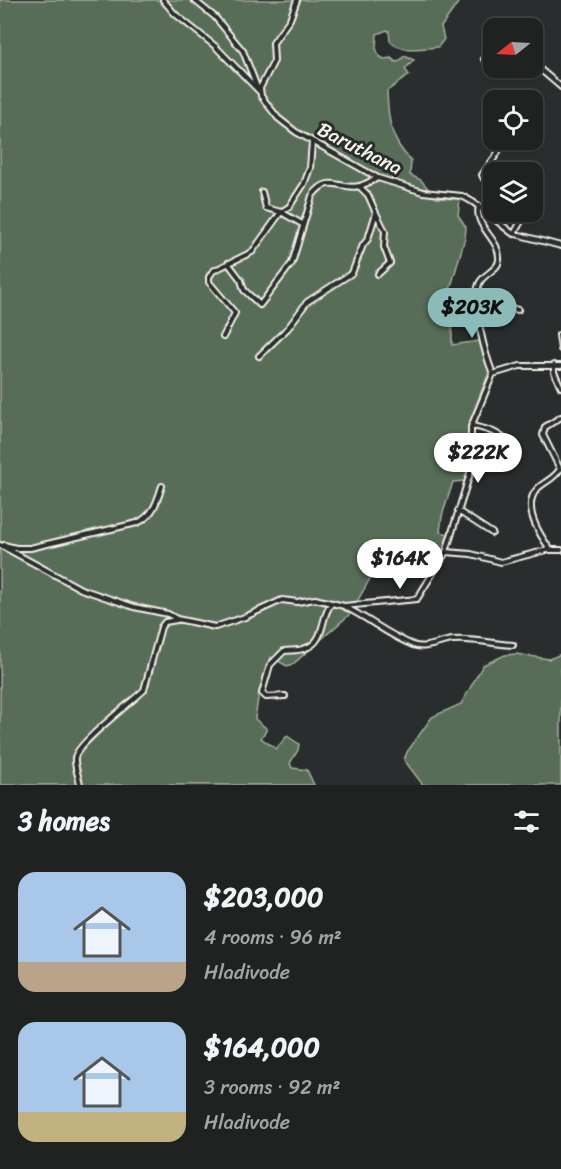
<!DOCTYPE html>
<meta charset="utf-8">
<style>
:root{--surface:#202222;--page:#282a2a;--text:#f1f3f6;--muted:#a2a4a5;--line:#3d3f40;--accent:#8bbbb9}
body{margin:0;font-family:Sriracha,sans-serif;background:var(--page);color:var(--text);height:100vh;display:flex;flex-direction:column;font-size:22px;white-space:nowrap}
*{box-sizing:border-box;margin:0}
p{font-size:20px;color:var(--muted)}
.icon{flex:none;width:33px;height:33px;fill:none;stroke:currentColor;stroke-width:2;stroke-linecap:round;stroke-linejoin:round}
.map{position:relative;height:785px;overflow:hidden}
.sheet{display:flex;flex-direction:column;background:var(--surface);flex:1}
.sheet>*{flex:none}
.needle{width:39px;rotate:252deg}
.buttons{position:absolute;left:483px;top:18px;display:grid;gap:12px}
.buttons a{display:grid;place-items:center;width:60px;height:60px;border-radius:12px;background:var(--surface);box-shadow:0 2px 4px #0004,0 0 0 2px var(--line);font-size:30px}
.price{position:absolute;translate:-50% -51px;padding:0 14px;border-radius:21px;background:#fff;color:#222;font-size:20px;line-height:39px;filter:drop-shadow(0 2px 3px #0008)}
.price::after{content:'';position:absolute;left:50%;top:36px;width:18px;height:14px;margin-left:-9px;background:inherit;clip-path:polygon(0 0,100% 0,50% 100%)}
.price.on{background:var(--accent);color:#111}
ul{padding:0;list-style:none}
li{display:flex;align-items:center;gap:18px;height:150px;padding:0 18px}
li span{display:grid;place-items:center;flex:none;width:168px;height:120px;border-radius:18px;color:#555}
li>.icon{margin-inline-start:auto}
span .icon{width:72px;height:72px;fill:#fffc;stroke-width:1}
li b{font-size:26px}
h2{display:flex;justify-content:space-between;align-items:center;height:72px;padding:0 18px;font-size:26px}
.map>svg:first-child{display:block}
.green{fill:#586d58;stroke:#a6afa0;stroke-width:1.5}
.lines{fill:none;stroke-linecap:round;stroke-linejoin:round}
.street-casing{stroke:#f4f1e8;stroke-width:8}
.street{stroke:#2a2d2e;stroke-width:4}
.labels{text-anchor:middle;stroke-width:6;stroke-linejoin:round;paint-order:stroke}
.street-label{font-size:20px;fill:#f4f1e8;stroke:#2a2d2e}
</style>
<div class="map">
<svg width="561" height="785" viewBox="0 0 561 785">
<rect width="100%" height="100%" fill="#2a2d2e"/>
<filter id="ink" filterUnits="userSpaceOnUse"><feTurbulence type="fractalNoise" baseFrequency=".0167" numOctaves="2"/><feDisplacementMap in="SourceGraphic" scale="12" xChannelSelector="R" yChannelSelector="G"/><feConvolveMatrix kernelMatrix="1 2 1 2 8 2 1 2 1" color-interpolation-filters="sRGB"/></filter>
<g filter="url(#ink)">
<path class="green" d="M0,0H460L441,27L444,39L438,47C423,48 400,53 390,41L389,31L387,30L377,34L376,48L379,56L384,59L391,58L396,62L400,61L404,56L414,60L405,69L409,75L387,91C388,118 390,141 411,160L410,175L421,180L436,198L460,199L458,215L466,227L465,238L450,290L466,300L465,321L452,324V345L479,341L489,372L468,426V442L453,452L459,467L470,464L465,481L453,482L442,516L440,532L449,534L439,562L425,561L416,576L409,571L402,574L380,561L350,614L293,664L287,666L271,657L259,692L255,719L267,729L261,738L276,749L287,736L299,744L298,750L290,763L292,768L307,770L314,785H0Z
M516,654L549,659L561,654V785H423L404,760L407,752L432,717L461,704L483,665L505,655Z"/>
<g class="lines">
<g class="street-casing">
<path id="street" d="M163,0L175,14L215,46L260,92
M194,0L215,17L243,51L257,87
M297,0L290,19L273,43L274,61L260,88L261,96L278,118L296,132L378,178L423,192L462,196L473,202L512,233L561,246
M491,49L484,59L494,64
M532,66L541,70L561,87
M494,182L484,179L482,175L497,154L503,140
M262,192L266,208L281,212L302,224
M479,206C473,227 501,239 499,260C498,271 483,273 479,284C471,304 485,354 493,374
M376,213L385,231L384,247L390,263L378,274
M514,234L526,212
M228,263L241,280L244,290L260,305L292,263L312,196C330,172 340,191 360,186C366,184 373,180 378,178
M478,298L518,310
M559,335L561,349
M223,337L235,313L209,282V277L213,271L252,252L281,212L289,207L304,184L310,168L312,142
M259,356L288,328L307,302L352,273L363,245L368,239L376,213L368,195L359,186
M554,365V372L561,387
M561,366H520L493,374L471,427V470L446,552L471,554L501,562L547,550H561
M472,426C488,429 510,435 511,454
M458,511L492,533
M0,545L81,589L134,607L168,614L177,619L215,627L245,617L282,600L297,602L315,599L344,606L417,599L446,552
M4,545L16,548H30L137,523C153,516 157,502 162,486
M550,549C539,534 521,505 538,488C546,481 555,478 560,469L543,435L545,427L561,417
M345,607C368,618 388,635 413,645C425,650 441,641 453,640C472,638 494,644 513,645
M285,696L266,697L262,693L270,665L284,651C290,650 297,651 303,649C327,643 319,617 332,603
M80,785C79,776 74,766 75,758C76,744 132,702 144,690L161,627L165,622L177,620"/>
</g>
<use href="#street" class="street"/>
</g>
</g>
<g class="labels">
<g class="street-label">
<text transform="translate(360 148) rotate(27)" y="7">Baruthana</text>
</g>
</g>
</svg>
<div class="buttons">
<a><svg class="needle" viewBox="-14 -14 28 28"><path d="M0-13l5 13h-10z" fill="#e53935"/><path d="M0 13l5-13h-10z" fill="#a2a4a5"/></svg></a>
<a><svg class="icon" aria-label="locate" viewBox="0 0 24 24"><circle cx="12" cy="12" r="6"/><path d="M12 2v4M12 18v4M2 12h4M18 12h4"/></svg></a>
<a><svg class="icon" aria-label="layers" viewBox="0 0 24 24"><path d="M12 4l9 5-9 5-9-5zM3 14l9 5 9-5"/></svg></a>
</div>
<b class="price on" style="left:472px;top:339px">$203K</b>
<b class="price" style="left:478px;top:484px">$222K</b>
<b class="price" style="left:400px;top:590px">$164K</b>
</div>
<section class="sheet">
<h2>3 homes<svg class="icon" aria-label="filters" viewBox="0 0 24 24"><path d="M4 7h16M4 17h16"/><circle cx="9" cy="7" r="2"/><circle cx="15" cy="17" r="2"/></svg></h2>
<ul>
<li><span style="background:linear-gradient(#a9c7e8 75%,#b9a48a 0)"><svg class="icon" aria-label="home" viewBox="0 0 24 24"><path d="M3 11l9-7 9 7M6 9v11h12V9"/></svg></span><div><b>$203,000</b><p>4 rooms · 96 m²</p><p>Hladivode</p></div></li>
<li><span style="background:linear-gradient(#a9c7e8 75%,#c2b280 0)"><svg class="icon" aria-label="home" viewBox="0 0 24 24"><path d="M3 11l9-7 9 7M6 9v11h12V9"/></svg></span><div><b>$164,000</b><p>3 rooms · 92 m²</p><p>Hladivode</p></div></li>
</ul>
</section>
